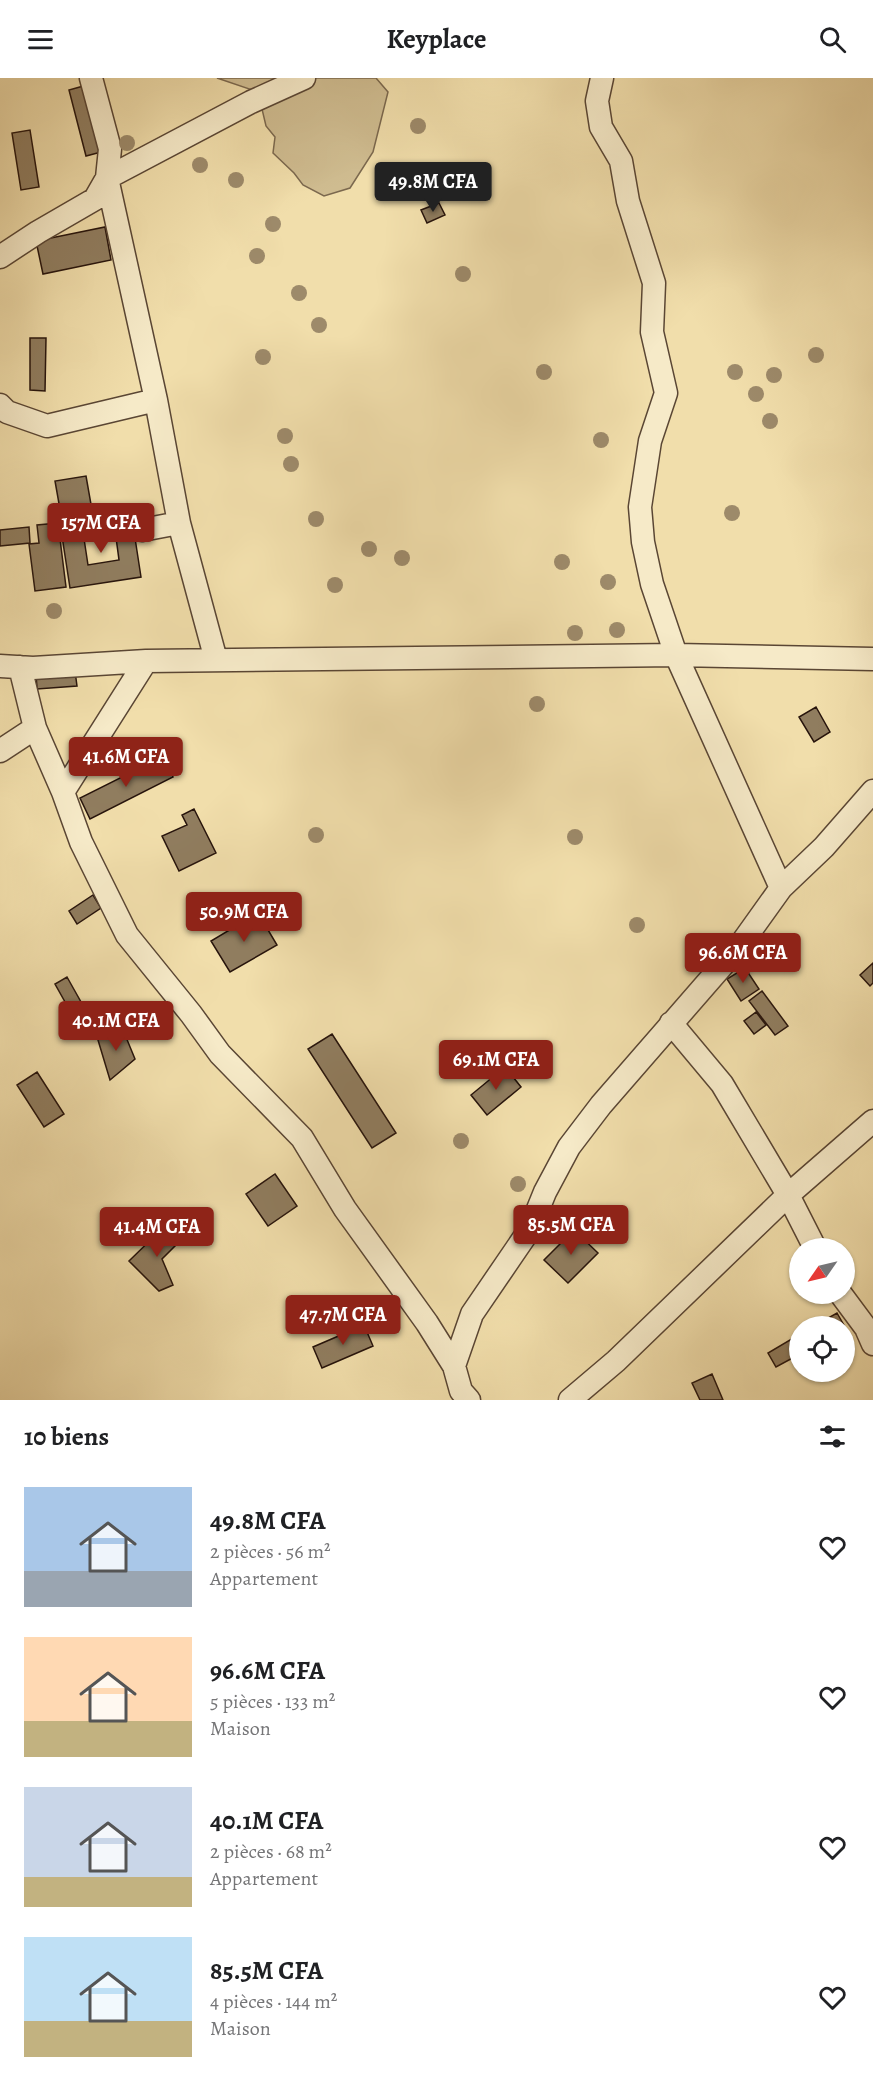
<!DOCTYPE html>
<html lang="fr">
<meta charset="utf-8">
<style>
:root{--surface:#fff;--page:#f2f2f2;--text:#202124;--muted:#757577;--accent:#8f2418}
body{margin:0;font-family:Alegreya,serif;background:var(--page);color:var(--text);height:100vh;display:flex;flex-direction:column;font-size:22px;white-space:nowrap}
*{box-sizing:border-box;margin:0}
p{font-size:20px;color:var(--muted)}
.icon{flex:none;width:33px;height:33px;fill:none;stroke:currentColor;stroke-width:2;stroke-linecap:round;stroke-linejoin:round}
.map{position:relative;height:1322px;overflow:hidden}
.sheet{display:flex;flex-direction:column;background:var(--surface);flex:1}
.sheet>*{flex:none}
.needle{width:39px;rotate:236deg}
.controls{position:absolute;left:789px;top:1160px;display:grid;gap:12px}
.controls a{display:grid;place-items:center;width:66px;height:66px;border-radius:50%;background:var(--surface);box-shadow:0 2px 4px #0004;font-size:30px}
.price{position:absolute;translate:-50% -51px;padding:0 14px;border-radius:6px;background:var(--accent);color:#fff;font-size:20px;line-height:39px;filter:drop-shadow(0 2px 3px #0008)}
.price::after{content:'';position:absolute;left:50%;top:36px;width:18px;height:14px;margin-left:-9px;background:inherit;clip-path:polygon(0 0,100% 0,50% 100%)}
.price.active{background:#222;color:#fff}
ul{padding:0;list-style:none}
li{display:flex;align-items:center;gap:18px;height:150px;padding:0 24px}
li span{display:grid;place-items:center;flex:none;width:168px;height:120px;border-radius:0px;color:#555}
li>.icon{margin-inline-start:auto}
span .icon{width:72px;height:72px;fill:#fffc;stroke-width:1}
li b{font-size:26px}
h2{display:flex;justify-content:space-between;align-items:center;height:72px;padding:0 24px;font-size:26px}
header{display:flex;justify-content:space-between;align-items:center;height:78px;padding:0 24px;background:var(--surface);font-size:27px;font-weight:700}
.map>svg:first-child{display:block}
.green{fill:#cfbc90;stroke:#7b684e;stroke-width:1.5}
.building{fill:#907d5f;stroke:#27140c;stroke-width:1.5}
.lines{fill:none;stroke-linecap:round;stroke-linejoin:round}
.minor-casing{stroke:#5a4634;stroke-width:25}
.minor{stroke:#f6eac8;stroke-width:22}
.tree{fill:#9d8a6a}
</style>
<header><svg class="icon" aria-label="menu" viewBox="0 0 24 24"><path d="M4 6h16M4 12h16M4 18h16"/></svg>Keyplace<svg class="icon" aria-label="search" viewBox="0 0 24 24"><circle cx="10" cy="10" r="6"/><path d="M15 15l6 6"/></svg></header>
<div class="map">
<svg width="873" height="1322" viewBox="0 0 873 1322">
<rect width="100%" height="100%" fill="#f1deab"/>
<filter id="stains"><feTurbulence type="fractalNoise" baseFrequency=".00333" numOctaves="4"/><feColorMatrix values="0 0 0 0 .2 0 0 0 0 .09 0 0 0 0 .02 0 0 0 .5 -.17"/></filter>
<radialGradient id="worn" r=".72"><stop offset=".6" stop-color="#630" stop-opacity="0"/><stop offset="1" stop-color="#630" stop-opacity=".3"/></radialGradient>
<path class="green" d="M217,0H376L388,14L373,74L350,110L324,118L303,107L294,95L273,75L275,59L266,48L258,14Z"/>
<path class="building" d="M87,7L105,73L86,78L69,12Z
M30,52L39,109L21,112L12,55Z
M439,125L445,137L427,145L421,132Z
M105,149L111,182L43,196L36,163Z
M30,260H46L45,313L30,312Z
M86,398L92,432L61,437L55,403Z
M131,434L141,499L70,510L60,445L81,441L88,487L119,482L113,437Z
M58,445L66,509L35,513L29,466L39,465L37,447Z
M29,449L30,465L0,468V452Z
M75,593L77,608L37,611L36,596Z
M816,629L830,654L814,664L799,639Z
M162,679L173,699L90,741L80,720Z
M194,731L216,775L179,793L162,758L187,747L182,737Z
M93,817L101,830L77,846L69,833Z
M258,835L277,867L230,894L211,863Z
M873,885V905L870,908L860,897Z
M745,890L759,911L741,923L727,901Z
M67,899L81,924L69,931L55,906Z
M762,913L788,948L775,957L749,923Z
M756,934L766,947L754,956L744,943Z
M121,947L135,981L110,1002L98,962Z
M332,956L396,1055L372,1070L308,971Z
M505,989L521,1009L487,1037L471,1017Z
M37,994L64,1036L44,1049L17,1007Z
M275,1096L297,1128L268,1148L246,1116Z
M167,1146L182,1161L162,1181L173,1207L159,1213L129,1183Z
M574,1152L598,1175L568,1205L544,1182Z
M837,1235L845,1249H844L814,1248Z
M364,1247L373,1268L322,1290L313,1269Z
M800,1256V1276L776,1289L768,1275Z
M712,1296L723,1322H700L692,1305Z"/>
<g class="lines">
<g class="minor-casing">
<path id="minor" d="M91,0L110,71L107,100L156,322L179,445L216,582
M602,0L597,23L601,49L621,83L628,123L654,205L652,254L666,315L650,363L640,429L643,464L652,506L676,577L781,810
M0,179L38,154L95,121L107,100L251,24L304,0
M0,327L7,334L47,348L156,322
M142,452L179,445
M0,588L33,590L146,583L676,577L873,581
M20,589L35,650L63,714L81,764L127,857L191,936L220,976L302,1060L345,1131L427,1245L454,1288
M0,673L35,650
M63,714L146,583
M671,945L722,1006L788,1117L815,1170
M840,1215L866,1250L873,1266
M469,1322L461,1313L454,1288L472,1236L530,1151L545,1114L569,1069L601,1027L741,866L781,810L824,769L873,713
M570,1322L616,1283L788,1117L873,1043"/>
</g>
<use href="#minor" class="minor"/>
</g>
<g class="tree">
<circle cx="418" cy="48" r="8"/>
<circle cx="127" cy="65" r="8"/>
<circle cx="200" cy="87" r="8"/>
<circle cx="236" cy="102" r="8"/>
<circle cx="273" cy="146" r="8"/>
<circle cx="257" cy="178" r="8"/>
<circle cx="463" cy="196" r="8"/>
<circle cx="299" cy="215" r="8"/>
<circle cx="319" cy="247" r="8"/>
<circle cx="816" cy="277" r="8"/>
<circle cx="263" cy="279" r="8"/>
<circle cx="544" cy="294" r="8"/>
<circle cx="735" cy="294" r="8"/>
<circle cx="774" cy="297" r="8"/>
<circle cx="756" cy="316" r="8"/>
<circle cx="770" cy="343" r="8"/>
<circle cx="285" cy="358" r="8"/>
<circle cx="601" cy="362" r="8"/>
<circle cx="291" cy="386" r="8"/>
<circle cx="732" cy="435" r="8"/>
<circle cx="316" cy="441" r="8"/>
<circle cx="369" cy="471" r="8"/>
<circle cx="402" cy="480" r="8"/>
<circle cx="562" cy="484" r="8"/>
<circle cx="608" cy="504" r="8"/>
<circle cx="335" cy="507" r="8"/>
<circle cx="54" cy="533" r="8"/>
<circle cx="617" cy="552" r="8"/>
<circle cx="575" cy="555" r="8"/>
<circle cx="537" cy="626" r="8"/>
<circle cx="316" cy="757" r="8"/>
<circle cx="575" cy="759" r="8"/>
<circle cx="637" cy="847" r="8"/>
<circle cx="461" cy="1063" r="8"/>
<circle cx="518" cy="1106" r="8"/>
</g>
<rect width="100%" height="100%" filter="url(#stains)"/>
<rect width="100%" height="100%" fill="url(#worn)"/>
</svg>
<div class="controls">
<a><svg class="needle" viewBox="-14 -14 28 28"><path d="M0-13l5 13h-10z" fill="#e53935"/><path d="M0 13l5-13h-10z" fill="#757577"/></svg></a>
<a><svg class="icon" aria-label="locate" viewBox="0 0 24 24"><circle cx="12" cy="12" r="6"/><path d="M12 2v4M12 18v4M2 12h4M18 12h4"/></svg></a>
</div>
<b class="price active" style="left:433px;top:135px">49.8M CFA</b>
<b class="price" style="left:101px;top:476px">157M CFA</b>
<b class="price" style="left:126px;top:710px">41.6M CFA</b>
<b class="price" style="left:244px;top:865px">50.9M CFA</b>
<b class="price" style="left:743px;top:906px">96.6M CFA</b>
<b class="price" style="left:116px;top:974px">40.1M CFA</b>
<b class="price" style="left:496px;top:1013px">69.1M CFA</b>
<b class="price" style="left:571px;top:1178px">85.5M CFA</b>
<b class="price" style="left:157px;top:1180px">41.4M CFA</b>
<b class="price" style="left:343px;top:1268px">47.7M CFA</b>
</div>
<section class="sheet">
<h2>10 biens<svg class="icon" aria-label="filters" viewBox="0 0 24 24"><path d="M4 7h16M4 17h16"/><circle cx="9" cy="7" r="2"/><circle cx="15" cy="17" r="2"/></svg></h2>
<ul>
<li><span style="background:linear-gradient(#a9c7e8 70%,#9aa5b1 0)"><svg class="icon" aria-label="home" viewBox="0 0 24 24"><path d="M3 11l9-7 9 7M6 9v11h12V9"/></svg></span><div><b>49.8M CFA</b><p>2 pièces · 56 m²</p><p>Appartement</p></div><svg class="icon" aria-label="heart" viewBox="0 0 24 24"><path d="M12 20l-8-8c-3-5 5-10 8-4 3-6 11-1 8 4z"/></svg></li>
<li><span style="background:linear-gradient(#ffd9b3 70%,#c2b280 0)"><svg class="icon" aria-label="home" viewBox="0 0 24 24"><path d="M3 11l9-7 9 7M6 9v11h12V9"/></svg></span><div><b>96.6M CFA</b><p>5 pièces · 133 m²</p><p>Maison</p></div><svg class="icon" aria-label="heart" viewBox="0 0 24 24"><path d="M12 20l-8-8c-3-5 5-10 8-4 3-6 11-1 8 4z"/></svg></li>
<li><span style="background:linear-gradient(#c9d6e8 75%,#c2b280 0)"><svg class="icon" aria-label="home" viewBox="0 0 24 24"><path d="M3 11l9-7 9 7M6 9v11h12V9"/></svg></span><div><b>40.1M CFA</b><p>2 pièces · 68 m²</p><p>Appartement</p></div><svg class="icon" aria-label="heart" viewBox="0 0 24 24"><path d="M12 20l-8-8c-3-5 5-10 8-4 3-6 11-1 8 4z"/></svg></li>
<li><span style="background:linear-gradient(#bfe0f5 70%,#c2b280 0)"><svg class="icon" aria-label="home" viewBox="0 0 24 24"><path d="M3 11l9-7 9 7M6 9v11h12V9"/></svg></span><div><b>85.5M CFA</b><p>4 pièces · 144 m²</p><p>Maison</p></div><svg class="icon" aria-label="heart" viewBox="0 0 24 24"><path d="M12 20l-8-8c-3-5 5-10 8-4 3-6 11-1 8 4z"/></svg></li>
</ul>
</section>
